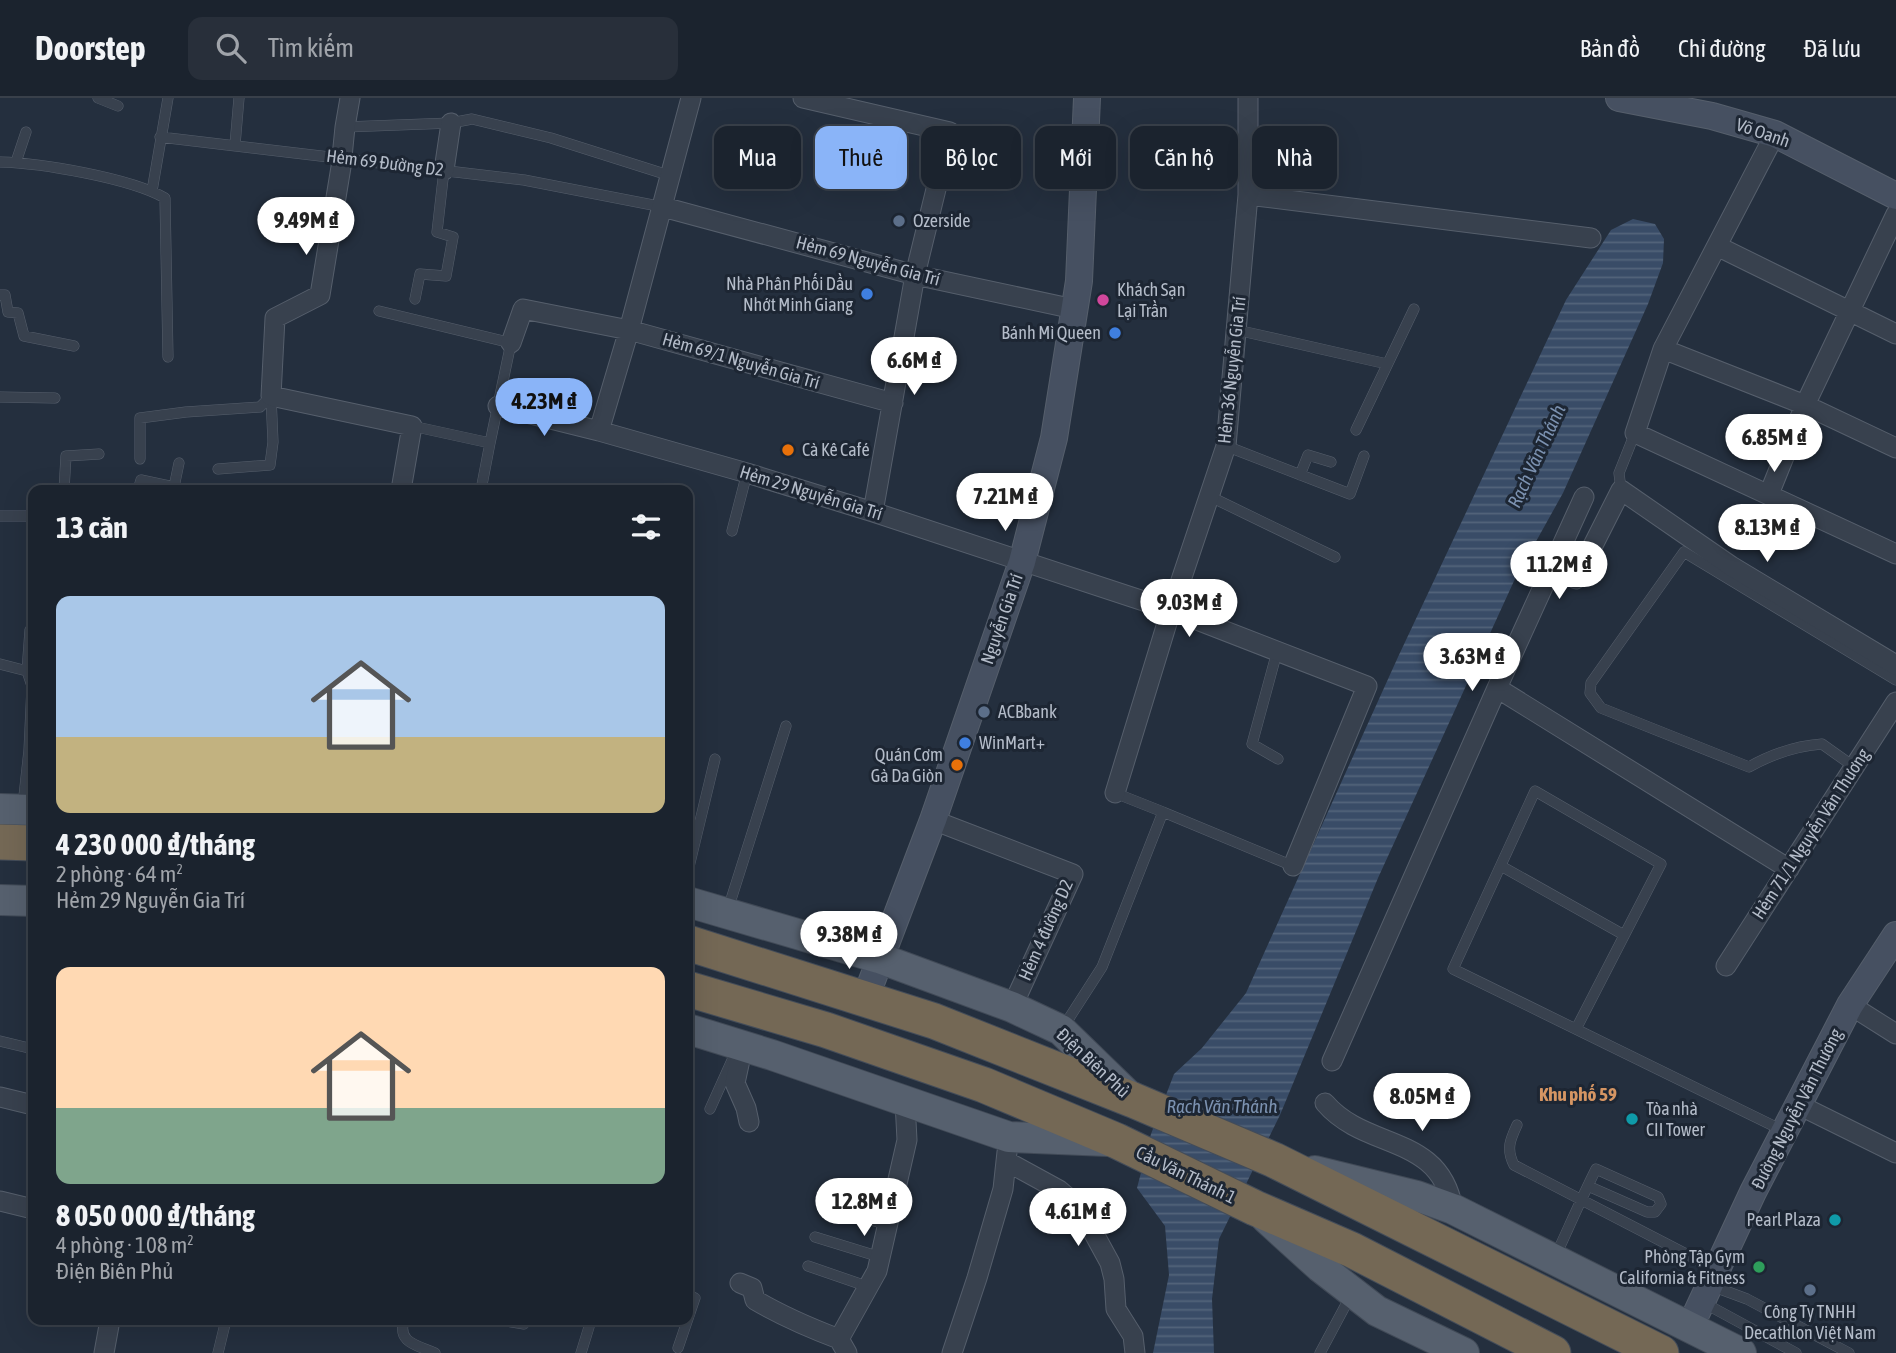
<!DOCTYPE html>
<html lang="vi">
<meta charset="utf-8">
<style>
:root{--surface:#1b232e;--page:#282f3a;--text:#f1f3f6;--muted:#a0a4aa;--line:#39404a;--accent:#8ab4f8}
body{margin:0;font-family:"Asap Condensed",sans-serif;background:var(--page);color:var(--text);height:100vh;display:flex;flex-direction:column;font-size:26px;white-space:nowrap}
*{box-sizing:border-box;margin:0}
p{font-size:23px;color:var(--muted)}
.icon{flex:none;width:38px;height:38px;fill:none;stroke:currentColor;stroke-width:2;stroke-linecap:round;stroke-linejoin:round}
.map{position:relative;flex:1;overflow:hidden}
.drawer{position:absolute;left:28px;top:387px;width:665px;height:840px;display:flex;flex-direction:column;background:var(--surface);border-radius:14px;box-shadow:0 7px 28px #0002,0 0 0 2px var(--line)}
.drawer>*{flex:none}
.banner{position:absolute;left:714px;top:28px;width:665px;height:63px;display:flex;gap:14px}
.price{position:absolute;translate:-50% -60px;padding:0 16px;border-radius:24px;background:#fff;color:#222;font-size:23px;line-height:46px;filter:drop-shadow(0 2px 4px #0008)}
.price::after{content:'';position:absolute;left:50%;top:42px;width:21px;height:16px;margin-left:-10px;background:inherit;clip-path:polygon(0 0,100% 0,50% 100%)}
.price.active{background:var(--accent);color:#111}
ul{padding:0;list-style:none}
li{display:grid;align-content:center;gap:14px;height:371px;padding:0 28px}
li span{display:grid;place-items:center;height:217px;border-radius:14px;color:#555}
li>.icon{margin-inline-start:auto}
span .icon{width:126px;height:126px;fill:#fffc;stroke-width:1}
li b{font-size:30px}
h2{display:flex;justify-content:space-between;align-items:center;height:84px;padding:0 28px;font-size:30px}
.pill{padding:0 24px;border-radius:14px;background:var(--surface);box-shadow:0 7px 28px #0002,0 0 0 2px var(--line);font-size:24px;line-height:63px}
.pill.active{background:var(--accent);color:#111}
header{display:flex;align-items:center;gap:42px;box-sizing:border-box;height:98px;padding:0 35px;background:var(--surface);border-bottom:2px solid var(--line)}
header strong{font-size:33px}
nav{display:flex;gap:38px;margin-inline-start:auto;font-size:24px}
.search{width:490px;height:63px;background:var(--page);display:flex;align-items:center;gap:18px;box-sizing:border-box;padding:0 24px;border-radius:14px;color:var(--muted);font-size:26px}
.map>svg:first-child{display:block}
.water{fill:url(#water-rules)}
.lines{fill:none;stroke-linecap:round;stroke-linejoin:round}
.lane-casing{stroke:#565f6c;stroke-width:11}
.street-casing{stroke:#565f6c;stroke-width:21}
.secondary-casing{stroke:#565f6c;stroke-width:28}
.primary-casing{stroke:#414a57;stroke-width:32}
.highway-casing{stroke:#434c59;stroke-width:37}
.lane{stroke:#38414e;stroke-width:10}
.street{stroke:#38414e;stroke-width:19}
.secondary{stroke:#465061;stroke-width:26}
.primary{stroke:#56606e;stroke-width:30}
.highway{stroke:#746855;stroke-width:35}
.service-dot{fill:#5c6f8a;stroke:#1d2633;stroke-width:2.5}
.shop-dot{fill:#3f7fe0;stroke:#1d2633;stroke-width:2.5}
.hotel-dot{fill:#d1479c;stroke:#1d2633;stroke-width:2.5}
.food-dot{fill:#e8710a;stroke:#1d2633;stroke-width:2.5}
.culture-dot{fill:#0f9aa8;stroke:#1d2633;stroke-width:2.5}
.leisure-dot{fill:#2e9e5b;stroke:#1d2633;stroke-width:2.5}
.labels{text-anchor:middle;stroke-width:6;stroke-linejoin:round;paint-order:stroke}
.street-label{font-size:18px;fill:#b4bcc9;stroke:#1d2633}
.poi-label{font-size:18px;fill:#b4bcc9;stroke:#1d2633;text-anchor:start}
.water-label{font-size:19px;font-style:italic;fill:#7c92b1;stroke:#1d2633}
.neighbourhood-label{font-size:19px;font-weight:bold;fill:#d59563;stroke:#1d2633}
</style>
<header>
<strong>Doorstep</strong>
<div class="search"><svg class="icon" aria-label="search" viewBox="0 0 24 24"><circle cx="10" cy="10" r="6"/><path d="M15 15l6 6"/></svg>Tìm kiếm</div>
<nav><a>Bản đồ</a><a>Chỉ đường</a><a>Đã lưu</a></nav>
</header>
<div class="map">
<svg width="1896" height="1255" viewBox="0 0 1896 1255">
<defs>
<pattern id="water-rules" width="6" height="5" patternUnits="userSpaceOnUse" patternTransform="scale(1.75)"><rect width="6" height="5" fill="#394c67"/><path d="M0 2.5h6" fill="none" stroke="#53647b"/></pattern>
</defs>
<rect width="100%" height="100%" fill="#242f3e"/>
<path class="water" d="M1633,121L1655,126L1664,141L1663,165L1648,206L1563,395L1514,483L1378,780L1280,1017L1219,1141L1212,1201L1214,1255H1153L1169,1177L1165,1128L1137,1090L1151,1036L1174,976L1202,950L1246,895L1398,559L1566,202L1611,132Z"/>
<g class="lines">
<g class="lane-casing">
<path id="lane" d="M98,0L118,8
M345,29L451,25L472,21L551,40L671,78
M160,39L524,82L663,109
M235,47L239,0
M0,64C41,65 130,80 165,100L168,259
M16,64L26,34
M152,93L168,0
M0,197H5L8,214L18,215L24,238L74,248
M415,201L420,176L446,178L453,139L437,134L444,72
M379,213L511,245L490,345L412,328
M1237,232L1387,266
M0,299L55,300
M1356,332L1414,211
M1226,348L1350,396L1364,358
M140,361V320L186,314L260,309L271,298
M218,371L270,367L273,344L271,298
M1300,377L1308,357L1331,364
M64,392L66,358L99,356
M138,392L141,382L174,389L179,365
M481,392L490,345
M1621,392L1619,375L1635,335
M1211,399L1335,459
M0,418H33
M732,433L747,375
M1277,554L1252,646L1278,661
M0,566L27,573
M1853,668L1822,646C1795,648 1772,656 1749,669L1601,610L1590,595L1591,585L1684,454L1896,582
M23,707L29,652L32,588L27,573L30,532H33
M1163,714L1293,768
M1501,768L1624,837
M688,773L715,661
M728,811L786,628
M1064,928L1102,869L1163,714L1115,695
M1576,931L1661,766L1535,693L1453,871L1782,1032
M0,943L33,951
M710,1011L733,960
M1517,1027C1510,1042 1506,1051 1514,1067L1715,1171
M827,1109L888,1127
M815,1139L880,1159
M1556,1157C1569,1129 1582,1099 1596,1071L1658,1099L1661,1106L1655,1114H1647L1588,1088
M808,1168L869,1189
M1712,1188L1747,1201L1849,1255
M1704,1205L1796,1255
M404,1222C397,1245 417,1247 435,1255
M500,1222L524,1226L525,1222
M678,1250L695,1200L688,1197
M218,1255L226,1222
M581,1255L589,1229L588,1222
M1320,1255L1351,1197"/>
</g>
<g class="street-casing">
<path id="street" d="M350,0L345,29L341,69L320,197L275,220L271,298L412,328L401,392
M803,0L950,34L915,177L873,414
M1775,36L1663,251L1635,335L1896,456
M444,72L451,25
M1248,97L1591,140
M663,109L915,177L1074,211
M1717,148L1896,236
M511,245L523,211L629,232L893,305
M1663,251L1805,307L1896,350
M498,308L599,333L747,375L873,414L1171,512L1367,588L1293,768
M599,333L629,232L691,0
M1769,396L1805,307L1896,116
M1576,481L1621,392L1731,468L1896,567
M1497,590L1584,399
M1115,695L1171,512L1226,348L1248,97V0
M933,722L1073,776L1012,909
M1726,868L1896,604
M1850,907L1896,936
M743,948L735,985L746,1010L749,1024
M1332,963L1497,590L1789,771
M0,999L33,1007
M1325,1005C1366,1053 1440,1035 1453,1111
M1799,1007L1896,1055
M1006,1063L1059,1092L1080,1110L1110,1165L1114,1181L1116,1211L1133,1238L1135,1255
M0,1103L33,1111
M740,1185L752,1190L755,1202C782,1218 810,1230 839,1241
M104,1255L110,1222
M847,1255L839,1241L877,1173L907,1042L905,1004
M952,1255L977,1180L1003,1091L1007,1054"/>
</g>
<g class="secondary-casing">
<path id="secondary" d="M1619,0L1712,18L1775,36L1896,98
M865,901L933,722L1022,464L1054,340L1079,183L1087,0
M1690,1229L1753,1094L1850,907L1896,837"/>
</g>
<g class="primary-casing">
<path id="primary" d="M0,711L33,712
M0,802L33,803
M688,804L879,860L1012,909L1061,932L1129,998
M688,931L772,957L1009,1039L1107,1043
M1315,1073L1417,1098L1453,1111L1741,1255
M1266,1120L1320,1169L1377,1213L1464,1255"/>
</g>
<g class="highway-casing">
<path id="highway" d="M0,744L33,745
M688,845L934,923L1133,1002L1274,1062L1661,1255
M688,891L826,932L984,987L1117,1043L1255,1110L1352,1152L1553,1255"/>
</g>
<use href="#lane" class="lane"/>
<use href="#street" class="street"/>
<use href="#secondary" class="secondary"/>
<use href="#primary" class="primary"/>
<use href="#highway" class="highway"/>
</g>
<g class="service-dot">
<circle cx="899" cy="123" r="7"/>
<circle cx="984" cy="614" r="7"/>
<circle cx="1810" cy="1192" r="7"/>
</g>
<g class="shop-dot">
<circle cx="867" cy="196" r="7"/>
<circle cx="1115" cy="235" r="7"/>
<circle cx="965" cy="645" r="7"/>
</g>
<circle class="hotel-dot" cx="1103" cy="202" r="7"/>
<g class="food-dot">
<circle cx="788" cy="352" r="7"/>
<circle cx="957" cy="667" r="7"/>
</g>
<g class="culture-dot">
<circle cx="1632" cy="1021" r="7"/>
<circle cx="1835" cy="1122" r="7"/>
</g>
<circle class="leisure-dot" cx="1759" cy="1169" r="7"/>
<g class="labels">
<g class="street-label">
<text transform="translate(1763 35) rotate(19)" y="6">Võ Oanh</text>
<text transform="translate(385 65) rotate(7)" y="6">Hẻm 69 Đường D2</text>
<text transform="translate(868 163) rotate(15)" y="6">Hẻm 69 Nguyễn Gia Trí</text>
<text transform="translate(741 263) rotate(16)" y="6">Hẻm 69/1 Nguyễn Gia Trí</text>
<text transform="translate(1232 272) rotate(-84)" y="6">Hẻm 36 Nguyễn Gia Trí</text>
<text transform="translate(811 395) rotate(17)" y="6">Hẻm 29 Nguyễn Gia Trí</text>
<text transform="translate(1002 521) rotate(-71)" y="6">Nguyễn Gia Trí</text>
<text transform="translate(1811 736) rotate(-57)" y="6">Hẻm 71/1 Nguyễn Văn Thương</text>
<text transform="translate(1046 832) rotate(-66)" y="6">Hẻm 4 đường D2</text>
<text transform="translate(1093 965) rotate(43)" y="6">Điện Biên Phủ</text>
<text transform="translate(1797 1011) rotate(-63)" y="6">Đường Nguyễn Văn Thương</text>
<text transform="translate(1186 1077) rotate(26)" y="6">Cầu Văn Thánh 1</text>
</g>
<g class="poi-label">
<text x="913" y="129">Ozerside</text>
<text x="853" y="192" text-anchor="end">Nhà Phân Phối Dầu<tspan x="853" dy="21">Nhớt Minh Giang</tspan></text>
<text x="1117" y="198">Khách Sạn<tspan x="1117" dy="21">Lại Trần</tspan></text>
<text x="1101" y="241" text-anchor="end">Bánh Mì Queen</text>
<text x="802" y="358">Cà Kê Café</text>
<text x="998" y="620">ACBbank</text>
<text x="979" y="651">WinMart+</text>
<text x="943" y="663" text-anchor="end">Quán Cơm<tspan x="943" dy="21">Gà Da Giòn</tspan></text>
<text x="1646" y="1017">Tòa nhà<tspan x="1646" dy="21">CII Tower</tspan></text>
<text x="1821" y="1128" text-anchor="end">Pearl Plaza</text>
<text x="1745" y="1165" text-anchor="end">Phòng Tập Gym<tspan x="1745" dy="21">California &amp; Fitness</tspan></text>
<text x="1810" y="1220" text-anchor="middle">Công Ty TNHH<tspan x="1810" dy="21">Decathlon Việt Nam</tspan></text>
</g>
<g class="water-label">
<text transform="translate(1536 358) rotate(-65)" y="7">Rạch Văn Thánh</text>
<text x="1222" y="1015">Rạch Văn Thánh</text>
</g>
<g class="neighbourhood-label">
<text x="1578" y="1003">Khu phố 59</text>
</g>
</g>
</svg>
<b class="price" style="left:306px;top:159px">9.49M ₫</b>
<b class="price" style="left:914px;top:299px">6.6M ₫</b>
<b class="price active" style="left:544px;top:340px">4.23M ₫</b>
<b class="price" style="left:1774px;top:376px">6.85M ₫</b>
<b class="price" style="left:1005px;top:435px">7.21M ₫</b>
<b class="price" style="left:1767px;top:466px">8.13M ₫</b>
<b class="price" style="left:1559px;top:503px">11.2M ₫</b>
<b class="price" style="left:1189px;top:541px">9.03M ₫</b>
<b class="price" style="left:1472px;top:595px">3.63M ₫</b>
<b class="price" style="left:849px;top:873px">9.38M ₫</b>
<b class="price" style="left:1422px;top:1035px">8.05M ₫</b>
<b class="price" style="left:864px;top:1140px">12.8M ₫</b>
<b class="price" style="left:1078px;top:1150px">4.61M ₫</b>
<div class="banner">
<a class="pill">Mua</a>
<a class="pill active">Thuê</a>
<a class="pill">Bộ lọc</a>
<a class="pill">Mới</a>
<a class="pill">Căn hộ</a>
<a class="pill">Nhà</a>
</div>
<section class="drawer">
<h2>13 căn<svg class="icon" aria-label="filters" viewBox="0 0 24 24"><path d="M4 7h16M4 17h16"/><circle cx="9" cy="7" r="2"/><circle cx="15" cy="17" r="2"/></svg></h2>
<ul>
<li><span style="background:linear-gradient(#a9c7e8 65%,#c2b280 0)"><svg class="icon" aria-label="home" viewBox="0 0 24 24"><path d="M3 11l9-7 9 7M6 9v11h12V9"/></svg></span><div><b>4 230 000 ₫/tháng</b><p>2 phòng · 64 m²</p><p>Hẻm 29 Nguyễn Gia Trí</p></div></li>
<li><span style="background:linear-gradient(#ffd9b3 65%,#7fa58c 0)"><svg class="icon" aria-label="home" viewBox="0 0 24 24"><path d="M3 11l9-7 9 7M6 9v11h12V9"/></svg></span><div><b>8 050 000 ₫/tháng</b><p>4 phòng · 108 m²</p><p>Điện Biên Phủ</p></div></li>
</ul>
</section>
</div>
